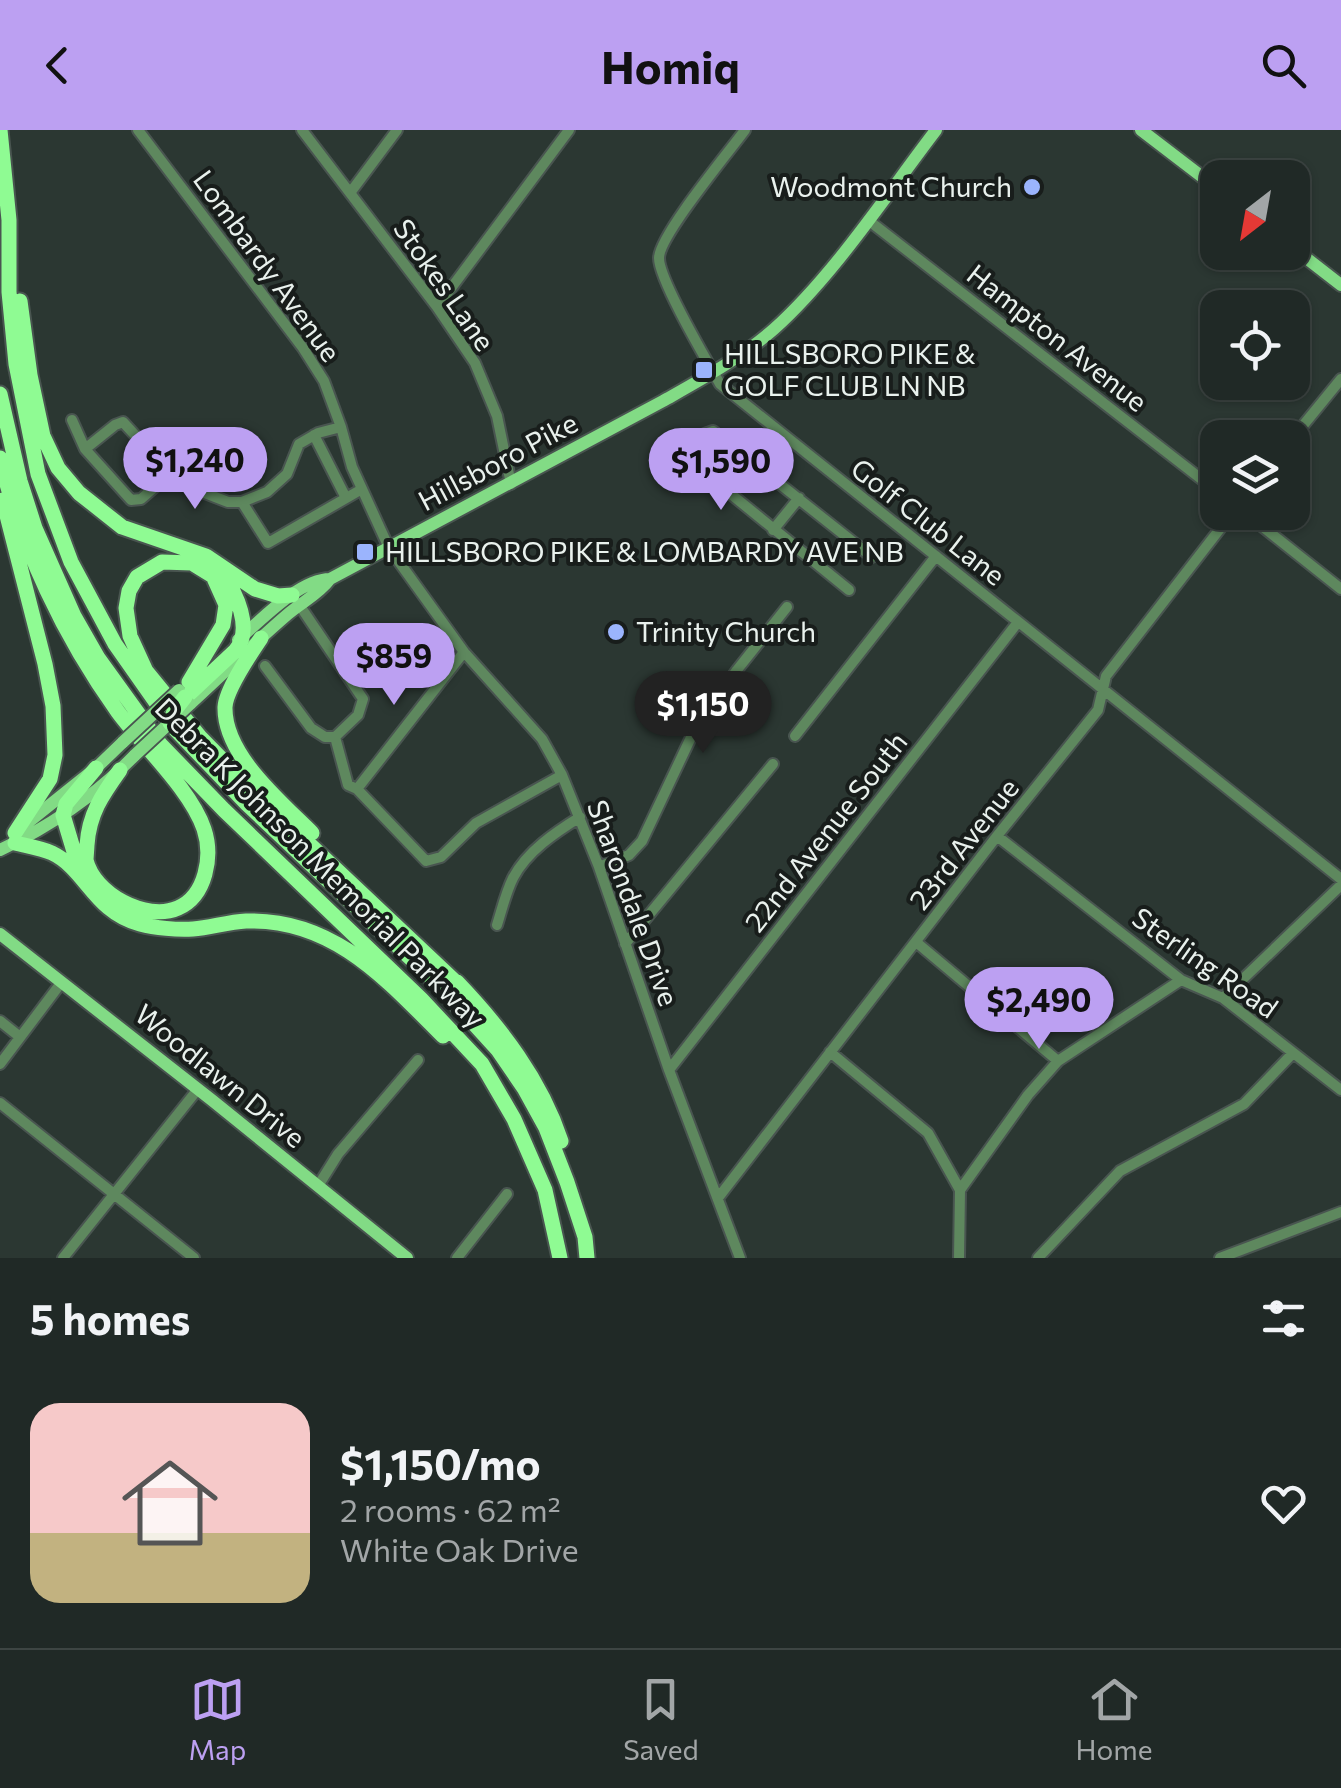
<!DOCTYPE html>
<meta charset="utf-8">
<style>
:root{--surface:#202926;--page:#2d3532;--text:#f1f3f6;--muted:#a2a6a7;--line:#3d4543;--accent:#bca0f2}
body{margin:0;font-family:Commissioner,sans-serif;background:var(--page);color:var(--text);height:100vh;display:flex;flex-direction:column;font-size:38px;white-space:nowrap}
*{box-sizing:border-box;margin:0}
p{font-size:32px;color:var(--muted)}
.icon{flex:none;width:55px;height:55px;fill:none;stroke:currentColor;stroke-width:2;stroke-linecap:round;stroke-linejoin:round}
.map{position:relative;height:1128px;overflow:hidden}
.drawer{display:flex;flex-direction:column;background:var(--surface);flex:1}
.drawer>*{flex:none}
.needle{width:65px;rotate:211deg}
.controls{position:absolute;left:1200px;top:30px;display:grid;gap:20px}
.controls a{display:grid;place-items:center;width:110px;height:110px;border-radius:20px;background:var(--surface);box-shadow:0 2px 8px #0004,0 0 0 2px var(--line);font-size:50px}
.price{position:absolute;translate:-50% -85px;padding:0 22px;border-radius:35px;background:var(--accent);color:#111;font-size:32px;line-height:65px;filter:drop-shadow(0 2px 5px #0008)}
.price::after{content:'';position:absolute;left:50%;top:60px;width:30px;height:22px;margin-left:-15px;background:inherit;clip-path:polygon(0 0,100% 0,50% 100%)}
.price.on{background:#222;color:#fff}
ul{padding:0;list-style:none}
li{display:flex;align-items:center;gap:30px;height:250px;padding:0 30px}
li+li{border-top:2px solid var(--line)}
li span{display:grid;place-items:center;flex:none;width:280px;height:200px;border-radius:30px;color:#555}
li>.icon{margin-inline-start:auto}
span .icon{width:120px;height:120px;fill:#fffc;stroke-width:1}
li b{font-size:42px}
h2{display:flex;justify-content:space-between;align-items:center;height:120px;padding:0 30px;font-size:42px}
header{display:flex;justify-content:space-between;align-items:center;height:130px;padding:0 30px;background:var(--accent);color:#111;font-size:45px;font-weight:700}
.dock{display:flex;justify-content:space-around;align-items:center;height:140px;border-top:2px solid var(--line);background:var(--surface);font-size:28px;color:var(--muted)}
.dock a{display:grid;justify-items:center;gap:5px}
.dock .on{color:var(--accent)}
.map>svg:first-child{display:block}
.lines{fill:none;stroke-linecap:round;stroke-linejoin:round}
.minor-casing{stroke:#495550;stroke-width:14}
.major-casing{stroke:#495550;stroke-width:16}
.highway-casing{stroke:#495550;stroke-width:19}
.minor{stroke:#5e885e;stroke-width:10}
.major{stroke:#82db85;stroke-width:12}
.highway{stroke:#8ffb93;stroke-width:15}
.major-bridge-casing{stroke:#495550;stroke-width:16;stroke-linecap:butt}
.highway-bridge-casing{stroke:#495550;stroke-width:19;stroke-linecap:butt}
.major-bridge{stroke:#82db85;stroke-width:12}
.highway-bridge{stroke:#8ffb93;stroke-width:15}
.poi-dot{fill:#9bb4fd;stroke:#181d1b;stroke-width:4}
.labels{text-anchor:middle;stroke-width:8;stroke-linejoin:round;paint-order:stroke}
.poi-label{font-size:28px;fill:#e9f1ed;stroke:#181d1b;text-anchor:start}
.street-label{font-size:28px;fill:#e9f1ed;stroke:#181d1b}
</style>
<header><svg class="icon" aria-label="back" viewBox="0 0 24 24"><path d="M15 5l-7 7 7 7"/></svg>Homiq<svg class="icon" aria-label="search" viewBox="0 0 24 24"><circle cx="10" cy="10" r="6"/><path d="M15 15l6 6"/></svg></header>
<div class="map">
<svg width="1341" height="1128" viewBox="0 0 1341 1128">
<rect width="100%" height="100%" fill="#2b3732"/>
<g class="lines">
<g class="minor-casing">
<path id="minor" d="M138,0L303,218L324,251L341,297L352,337L389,418L464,522L542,609L562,645L599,737L669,940L740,1128
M302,0L437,177L475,233L497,286L511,354
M745,0C728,23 659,106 659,128C659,150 707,231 720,254L1341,749
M350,63L397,0
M868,90L1218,362
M437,177L569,0
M72,290L85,319L131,370L141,369L171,343
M314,305L346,368
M1292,309L1341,249
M85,319L115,295L123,292L179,353L228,372H242L267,362L287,344L299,314L318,303L341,297
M242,372L268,413L362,359
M1244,382L1341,459
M773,400L799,368
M849,460L684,326C688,312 700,305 713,301L872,427
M265,536L311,598L325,607H335L358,585L363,569L298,473
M795,606L936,426
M335,607L348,655L357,659L426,731L441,727L476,693L562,645
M357,659L464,522
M997,706L1181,850L1223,868L1341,960
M599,737L629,725L642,711L694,601L737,540L787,477
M497,795C502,779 506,762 513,748C527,721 556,702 580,687
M916,812L1058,931
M625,814L773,634
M1223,868L1341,755
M0,891L20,907
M830,922L928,1003L960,1060
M0,934L61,853
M669,940L1018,492
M0,973L194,1128
M318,1056L338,1024L418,930
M718,1068L997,706L1098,580L1106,546L1233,382
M63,1128L198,959
M457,1128L507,1064
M959,1128L960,1060L1028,965L1058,931L1181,850
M1038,1128L1120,1041L1244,974L1293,923
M1220,1128L1341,1082"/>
</g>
<g class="major-casing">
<path id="major" d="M1141,0L1218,59
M1292,117L1341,155
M238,510C261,490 300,449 330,449
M190,574C223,544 254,513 288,484C302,472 319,464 330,449L663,271C702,249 741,228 774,199C834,145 887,64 936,0
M21,698L96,638L123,612
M0,720C49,697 97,664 135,625
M0,804L213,971L407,1128"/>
</g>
<g class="highway-casing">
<path id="highway" d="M0,0L9,90V162L16,234L38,344L71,432L115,514L174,598L247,674L438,854L498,920L524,958L546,998L567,1052L585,1107L587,1128
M20,171L30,245L43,306L58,338L79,363L122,397L206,426L255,459L278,466L292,465
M0,264L20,351L35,398L74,486L98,528L160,614L224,680L421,869L482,934L514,989L545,1060L560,1128
M0,328C22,418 64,507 118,582C143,616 191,660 204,699C213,726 206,766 178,778C146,792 94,764 86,730C86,729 87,716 87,715C89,684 102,665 120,640
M3,370L45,534L53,576L55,625L50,649L15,703
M261,508C251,523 226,559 225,577C224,625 280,671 312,703
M189,552L223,495L226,475L213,446L192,433L162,432L137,447L129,461L126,478L130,506L146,541L200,607L254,662L462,858
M188,565L235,521C254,500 236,462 221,441
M15,713C27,716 41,718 52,723C86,739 94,782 140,794C155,798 177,800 193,799C210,798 227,792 246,791C333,788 386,849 443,906
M81,745L63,685L66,674L96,638
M457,852C501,898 541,950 561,1011"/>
</g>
<use href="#minor" class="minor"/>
<use href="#major" class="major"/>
<use href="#highway" class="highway"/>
<g class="major-bridge-casing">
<path id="major-bridge" d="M123,612L179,560
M135,625L190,574"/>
</g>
<g class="highway-bridge-casing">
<path id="highway-bridge" d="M170,593L174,581L185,567"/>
</g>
<use href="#major-bridge" class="major-bridge"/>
<use href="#highway-bridge" class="highway-bridge"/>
</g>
<g class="poi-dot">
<circle cx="1032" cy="57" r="10"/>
<rect x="694" y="230" width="20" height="20" rx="5"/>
<rect x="355" y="412" width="20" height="20" rx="5"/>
<circle cx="616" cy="502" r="10"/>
</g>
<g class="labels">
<g class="poi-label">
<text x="1012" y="67" text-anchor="end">Woodmont Church</text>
<text x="724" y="234">HILLSBORO PIKE &amp;<tspan x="724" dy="32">GOLF CLUB LN NB</tspan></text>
<text x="385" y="432">HILLSBORO PIKE &amp; LOMBARDY AVE NB</text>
<text x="636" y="512">Trinity Church</text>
</g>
<g class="street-label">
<text transform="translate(267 136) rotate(54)" y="10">Lombardy Avenue</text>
<text transform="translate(444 155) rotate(55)" y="10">Stokes Lane</text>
<text transform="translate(1057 208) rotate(38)" y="10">Hampton Avenue</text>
<text transform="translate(498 332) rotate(-28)" y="10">Hillsboro Pike</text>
<text transform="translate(928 392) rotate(38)" y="10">Golf Club Lane</text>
<text transform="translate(826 702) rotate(-52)" y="10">22nd Avenue South</text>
<text transform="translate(964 714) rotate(-52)" y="10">23rd Avenue</text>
<text transform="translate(320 733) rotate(45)" y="10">Debra K Johnson Memorial Parkway</text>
<text transform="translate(633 773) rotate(70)" y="10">Sharondale Drive</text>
<text transform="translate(1205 833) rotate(35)" y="10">Sterling Road</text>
<text transform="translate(220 946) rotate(39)" y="10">Woodlawn Drive</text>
</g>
</g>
</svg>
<div class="controls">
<a><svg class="needle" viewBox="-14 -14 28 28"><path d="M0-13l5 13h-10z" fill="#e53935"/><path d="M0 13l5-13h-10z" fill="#a2a6a7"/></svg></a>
<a><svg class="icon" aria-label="locate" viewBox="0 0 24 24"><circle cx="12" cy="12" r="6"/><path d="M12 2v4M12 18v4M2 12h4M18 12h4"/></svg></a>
<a><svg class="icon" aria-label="layers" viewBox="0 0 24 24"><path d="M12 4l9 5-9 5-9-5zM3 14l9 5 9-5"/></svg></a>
</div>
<b class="price" style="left:195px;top:382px">$1,240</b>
<b class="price" style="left:721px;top:383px">$1,590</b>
<b class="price" style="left:394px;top:578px">$859</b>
<b class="price on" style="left:703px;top:626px">$1,150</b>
<b class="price" style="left:1039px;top:922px">$2,490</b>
</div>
<section class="drawer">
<h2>5 homes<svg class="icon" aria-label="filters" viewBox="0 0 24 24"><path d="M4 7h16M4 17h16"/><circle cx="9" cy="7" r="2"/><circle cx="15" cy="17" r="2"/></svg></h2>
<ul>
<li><span style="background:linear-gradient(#f6c9c9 65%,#c2b280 0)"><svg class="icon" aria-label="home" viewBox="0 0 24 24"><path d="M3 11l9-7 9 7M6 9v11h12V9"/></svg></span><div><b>$1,150/mo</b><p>2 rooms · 62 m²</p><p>White Oak Drive</p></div><svg class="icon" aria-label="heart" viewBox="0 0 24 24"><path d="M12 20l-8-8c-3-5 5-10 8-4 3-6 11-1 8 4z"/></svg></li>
</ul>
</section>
<nav class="dock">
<a class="on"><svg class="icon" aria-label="map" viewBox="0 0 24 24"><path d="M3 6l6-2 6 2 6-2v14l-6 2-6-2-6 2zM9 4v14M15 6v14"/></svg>Map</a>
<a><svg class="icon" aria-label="saved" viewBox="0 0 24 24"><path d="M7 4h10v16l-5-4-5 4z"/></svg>Saved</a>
<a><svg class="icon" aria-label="home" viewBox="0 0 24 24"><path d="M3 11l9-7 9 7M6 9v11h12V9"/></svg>Home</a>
</nav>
